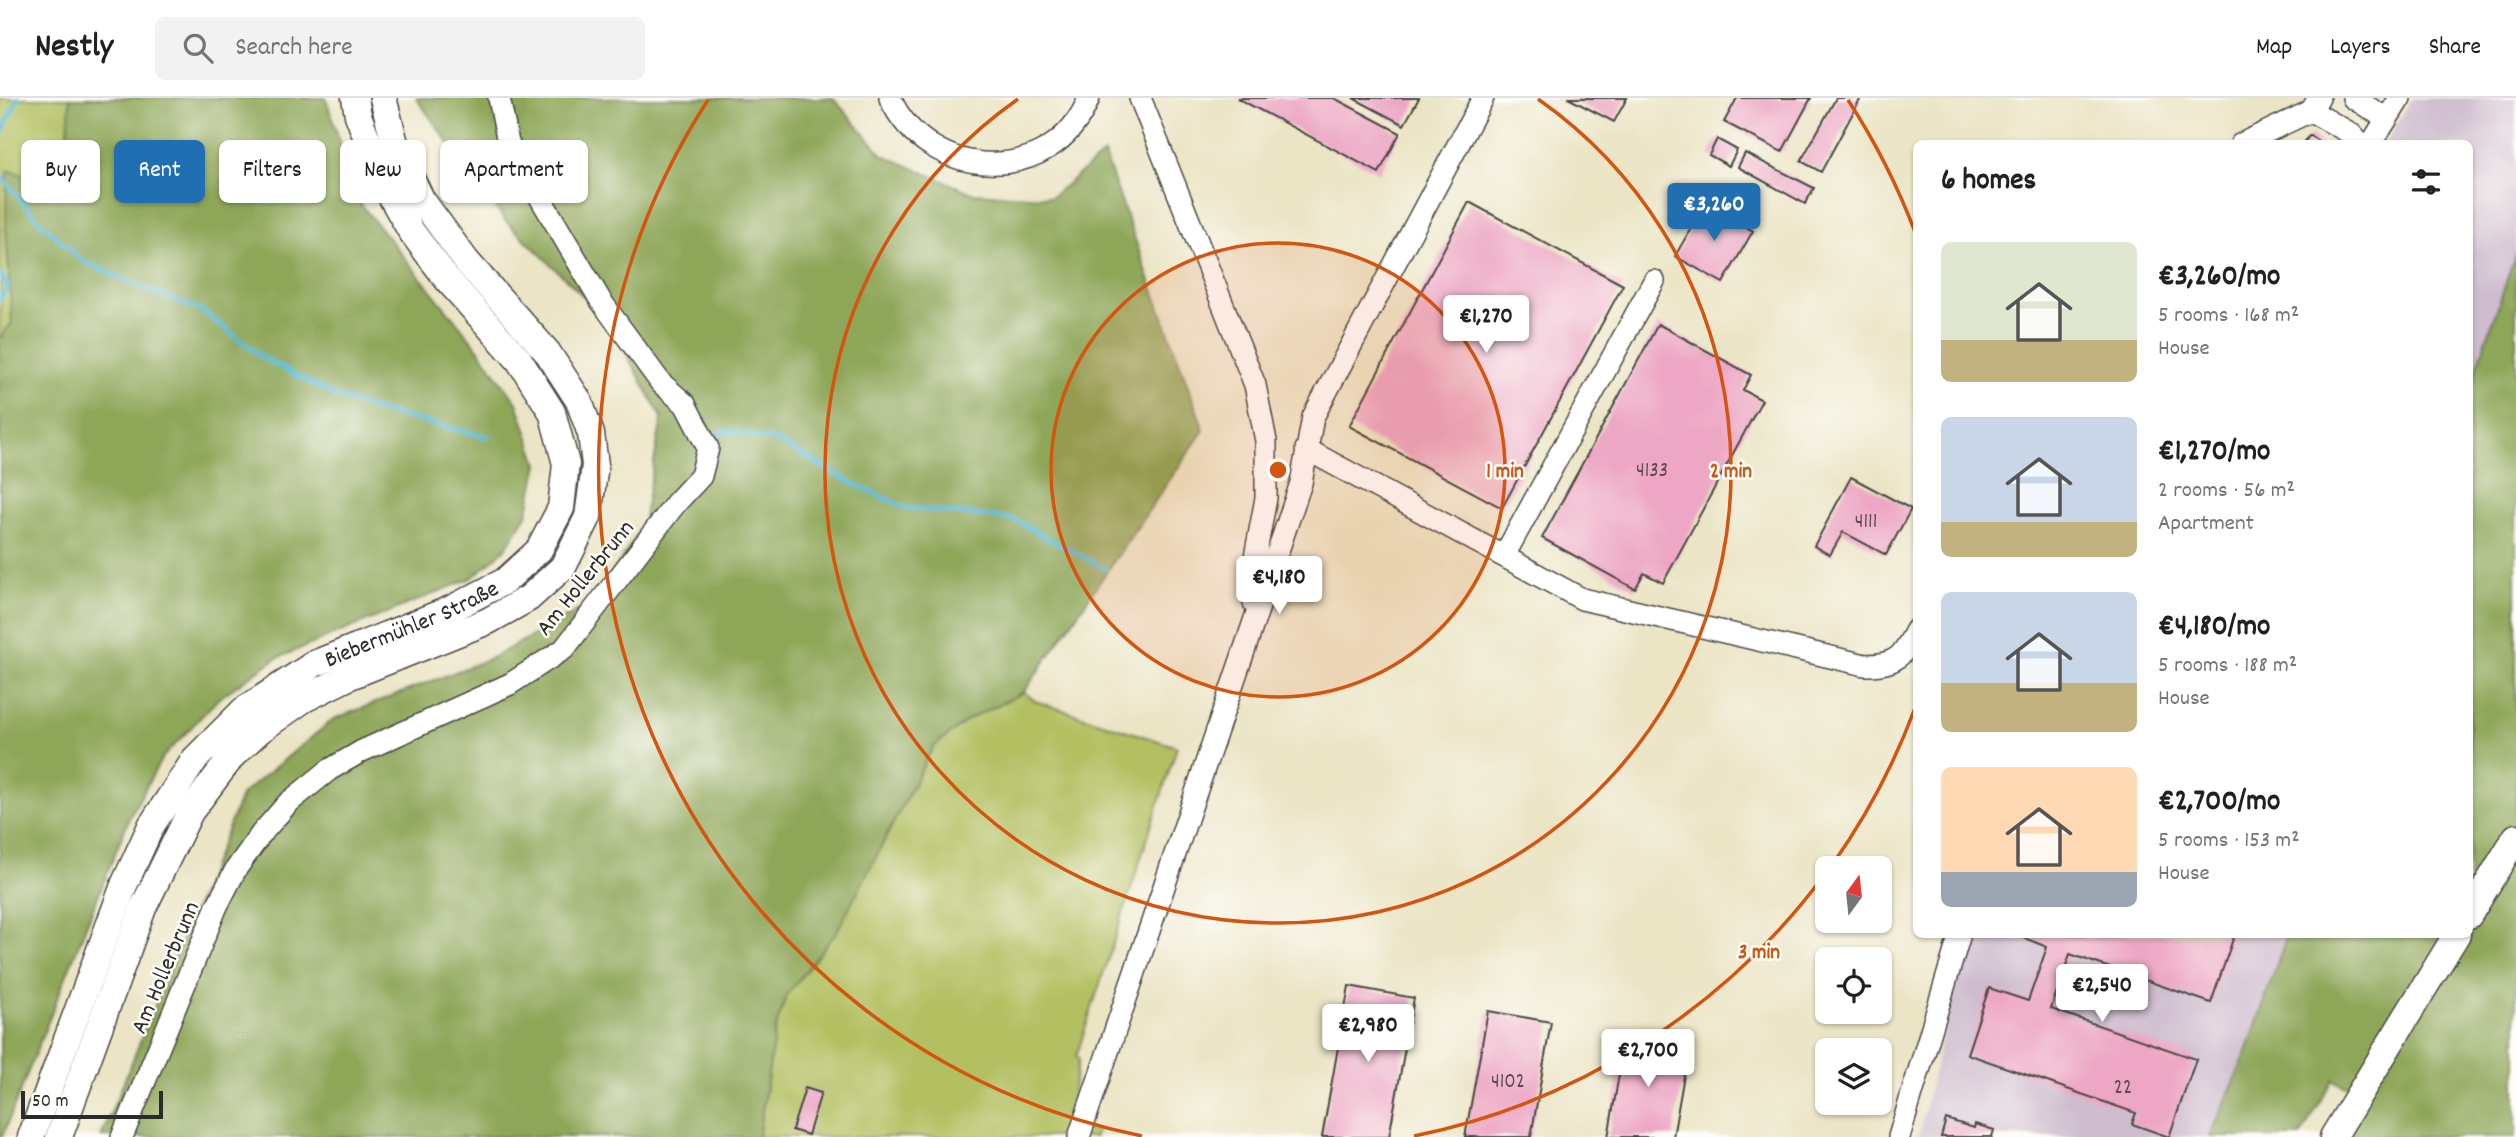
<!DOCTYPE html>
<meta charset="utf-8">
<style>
:root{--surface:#fff;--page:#f2f2f2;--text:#202124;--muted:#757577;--line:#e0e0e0;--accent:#1f6fb2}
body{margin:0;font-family:Dekko,sans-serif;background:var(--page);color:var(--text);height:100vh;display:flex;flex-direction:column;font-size:26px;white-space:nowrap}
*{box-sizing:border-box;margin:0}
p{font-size:23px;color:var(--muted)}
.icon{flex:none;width:38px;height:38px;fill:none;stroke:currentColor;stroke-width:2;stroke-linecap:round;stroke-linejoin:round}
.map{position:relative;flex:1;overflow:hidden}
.drawer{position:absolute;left:1913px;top:42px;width:560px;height:798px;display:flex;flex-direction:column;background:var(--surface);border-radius:10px;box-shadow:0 2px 5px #0004}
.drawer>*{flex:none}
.guide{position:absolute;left:21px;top:42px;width:665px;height:63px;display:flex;gap:14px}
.needle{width:46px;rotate:15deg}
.tools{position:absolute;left:1815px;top:758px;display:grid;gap:14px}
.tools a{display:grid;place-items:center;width:77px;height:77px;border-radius:10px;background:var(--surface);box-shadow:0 2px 5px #0004;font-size:35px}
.scale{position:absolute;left:21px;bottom:18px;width:142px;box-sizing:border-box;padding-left:7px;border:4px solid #2b2b2b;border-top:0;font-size:19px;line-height:24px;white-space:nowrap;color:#2b2b2b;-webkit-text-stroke:5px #fdfcf7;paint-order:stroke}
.price{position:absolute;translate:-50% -60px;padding:0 16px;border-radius:7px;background:#fff;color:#222;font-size:23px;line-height:46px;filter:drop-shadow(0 2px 4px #0008)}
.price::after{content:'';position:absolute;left:50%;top:42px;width:21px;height:16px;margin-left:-10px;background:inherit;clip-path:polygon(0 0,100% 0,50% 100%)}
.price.selected{background:var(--accent);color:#fff}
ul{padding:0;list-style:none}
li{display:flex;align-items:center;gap:21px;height:175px;padding:0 28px}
li span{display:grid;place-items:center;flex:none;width:196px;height:140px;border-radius:10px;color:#555}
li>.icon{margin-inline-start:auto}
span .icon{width:84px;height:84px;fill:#fffc;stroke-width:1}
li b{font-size:30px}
h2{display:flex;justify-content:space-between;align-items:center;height:84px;padding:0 28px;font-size:30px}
.pill{padding:0 24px;border-radius:10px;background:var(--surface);box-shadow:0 2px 5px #0004;font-size:24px;line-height:63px}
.pill.selected{background:var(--accent);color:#fff}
header{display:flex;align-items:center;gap:42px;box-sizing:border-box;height:98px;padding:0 35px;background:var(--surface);border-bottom:2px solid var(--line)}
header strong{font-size:33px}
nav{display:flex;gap:38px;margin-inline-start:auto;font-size:24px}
.search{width:490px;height:63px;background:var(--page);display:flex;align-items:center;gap:18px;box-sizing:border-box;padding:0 24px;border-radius:10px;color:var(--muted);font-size:26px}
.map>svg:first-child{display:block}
.industrial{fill:#cfbdcf}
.green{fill:#b3c062;stroke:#6f7646;stroke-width:2}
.forest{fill:#8ea658;stroke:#5c6842;stroke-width:2}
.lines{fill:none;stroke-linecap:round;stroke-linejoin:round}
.stream{stroke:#53b7d1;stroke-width:5}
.building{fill:#eda7c5}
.minor-casing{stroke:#484742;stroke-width:24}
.major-casing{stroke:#484742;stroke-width:29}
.minor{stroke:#fff;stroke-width:21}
.major{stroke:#fff;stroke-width:26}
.ring{fill:none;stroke:#d5540f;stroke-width:3.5}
.labels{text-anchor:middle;stroke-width:5;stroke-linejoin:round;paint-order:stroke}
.number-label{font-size:21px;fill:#5c4a52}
.street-label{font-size:24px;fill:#2b2b2b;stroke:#fdfcf7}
.centre{fill:#d5540f;stroke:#fdfcf7;stroke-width:3.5}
.ring-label{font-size:21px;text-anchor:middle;font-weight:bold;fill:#d5540f;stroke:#fdfcf7;stroke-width:5;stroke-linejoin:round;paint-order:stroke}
</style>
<header>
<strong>Nestly</strong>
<div class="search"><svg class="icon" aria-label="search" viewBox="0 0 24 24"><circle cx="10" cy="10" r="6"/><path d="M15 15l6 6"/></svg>Search here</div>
<nav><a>Map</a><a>Layers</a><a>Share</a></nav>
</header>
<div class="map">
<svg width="2516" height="1039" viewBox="0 0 2516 1039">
<rect width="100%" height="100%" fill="#fdfcf7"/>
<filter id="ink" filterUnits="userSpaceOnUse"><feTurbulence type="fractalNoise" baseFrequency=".0143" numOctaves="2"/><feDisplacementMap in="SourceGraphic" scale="14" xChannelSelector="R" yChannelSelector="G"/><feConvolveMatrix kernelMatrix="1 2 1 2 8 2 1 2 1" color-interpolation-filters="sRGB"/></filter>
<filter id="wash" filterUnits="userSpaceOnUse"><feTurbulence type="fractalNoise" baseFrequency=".00686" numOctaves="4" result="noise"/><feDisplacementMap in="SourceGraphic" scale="28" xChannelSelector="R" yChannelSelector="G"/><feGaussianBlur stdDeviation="1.57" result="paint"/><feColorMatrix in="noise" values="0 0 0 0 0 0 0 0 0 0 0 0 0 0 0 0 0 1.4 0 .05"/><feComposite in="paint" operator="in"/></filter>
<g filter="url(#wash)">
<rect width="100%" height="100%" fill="#ebe4c5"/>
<path class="industrial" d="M2412,0H2516V155L2469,294V46H2385Z
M1972,837H2287L2247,954L2210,1039H1918L1953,892Z"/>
<path class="green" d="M0,0H70L66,89L7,73L6,127L12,224L0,241Z
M1024,594L1035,603L1177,649L1076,959L1079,960L1066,1028L1097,1033L1095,1039H758L775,932L786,898L837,833L933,649L969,621Z"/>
<path class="forest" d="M70,0H326L358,103L474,245L517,305L538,366L527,417L505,451L472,480L275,561L219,600L162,660L130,718L2,1039H0V241L12,224L6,127L7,72L65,88Z
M416,0H833L883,57L972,95L1051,99L1104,56L1204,332L1024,594L969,621L933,649L837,833L786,898L775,932L758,1039H101L242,696L334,621L494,559L592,505L642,430L662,320L607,221L505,122Z
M2516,155V1039H2346L2367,998L2333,982L2300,1039H2210L2247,954L2287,837L2469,836V294Z"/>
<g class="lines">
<path class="stream" d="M0,38L18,0
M0,77L36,120L83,163L145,191L201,212L265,261L335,298L376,312L488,339
M0,176L8,188L0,201
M715,336L730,333L777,343L854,386L906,410L1012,421L1106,471"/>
</g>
<g id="blocks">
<path class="building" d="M1237,0H1334L1400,35L1379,75Z
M1353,0H1419L1404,27Z
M1568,0H1627L1614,24Z
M1737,0H1811L1782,54L1724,24Z
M1836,0H1861L1821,74L1801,63Z
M2310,37L2322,46H2303Z
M1717,41L1737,52L1729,68L1709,57Z
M1745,55L1814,90L1805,106L1738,69Z
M1469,104L1623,187L1502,410L1349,328Z
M1705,106L1753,133L1723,185L1675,158Z
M1658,226L1751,277L1743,292L1762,302L1663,485L1644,475L1635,491L1542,440Z
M1851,379L1911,411L1886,457L1843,434L1830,457L1814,448Z
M2014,836L2234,838L2211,905L2070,856L2051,911L2196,961L2169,1039L2132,1026L2136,1015L1967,956L1989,890L2028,903L2047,849Z
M1349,888L1414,900L1389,1039H1322Z
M1488,913L1551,924L1531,1039H1465Z
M1626,937L1689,949L1673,1039H1608Z
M805,990L821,995L808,1037L792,1032Z
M1946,1021L1974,1030L1975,1026L1994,1032L1992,1039H1941Z"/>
</g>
</g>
<g filter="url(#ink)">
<use href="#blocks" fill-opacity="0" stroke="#484742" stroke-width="2"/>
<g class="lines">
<g class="minor-casing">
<path id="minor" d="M890,0C927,83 1053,91 1089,0
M1140,0L1255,287L1266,343V400L1255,459L1254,505
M2353,0L2387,21
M2311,13L2350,35L2361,46
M2241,46L2311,13L2319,0
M2371,46L2400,0
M1306,351L1582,501L1865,567C1897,567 1902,559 1916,532
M1504,458L1654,183
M122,1039L217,808L236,771L261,736L288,705L329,672L362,653L510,586L564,551L676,405L701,378L708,350L685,306L661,285L601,203L508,45L499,0
M1079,1039L1301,385L1313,319L1483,0
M1899,1039L1960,836"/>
</g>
<g class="major-casing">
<g id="major">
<path d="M2469,817L2516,739"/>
<path id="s1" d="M31,1039L124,787L151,728L195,661L244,612L314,566L451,511L505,483L539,452L561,410L566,366L552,314L519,262L447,181L411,133L384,86L358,17L355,0"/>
<path d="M59,1039L143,810L190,714L233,657L260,632L304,601L350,578L488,523L529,500L563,469L588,419L595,367L591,336L579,303L548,255L467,164L421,101L396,49L383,0"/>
<path d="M2333,1039L2457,836"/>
</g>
</g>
<use href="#minor" class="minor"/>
<use href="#major" class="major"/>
</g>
</g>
<circle cx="1278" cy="372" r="227" fill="#d5540f" fill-opacity=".12"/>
<g class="ring">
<circle cx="1278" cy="372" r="227"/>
<path d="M1538 1A453 453 0 1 1 1018 1"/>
<path d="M1915 610A680 680 0 0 1 1832 767M1825 776A680 680 0 0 1 1414 1038M1142 1038A680 680 0 0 1 708 2M1848 2A680 680 0 0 1 1915 134"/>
</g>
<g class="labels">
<g class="number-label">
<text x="1652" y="378">4133</text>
<text x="1866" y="429">4111</text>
<text x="1508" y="989">4102</text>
<text x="2123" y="995">22</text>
</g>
<g class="street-label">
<text transform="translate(584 479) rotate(-51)" y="8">Am Hollerbrunn</text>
<text dy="8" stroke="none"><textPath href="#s1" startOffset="672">Biebermühler Straße</textPath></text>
<text transform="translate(164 869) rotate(-67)" y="8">Am Hollerbrunn</text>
</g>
</g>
<circle cx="1278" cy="372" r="10" class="centre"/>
<g class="ring-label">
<text x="1505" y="379">1 min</text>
<text x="1731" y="379">2 min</text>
<text x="1759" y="860">3 min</text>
</g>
</svg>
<div class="tools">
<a><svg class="needle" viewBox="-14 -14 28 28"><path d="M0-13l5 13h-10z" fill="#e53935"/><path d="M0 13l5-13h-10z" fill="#757577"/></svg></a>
<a><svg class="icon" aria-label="locate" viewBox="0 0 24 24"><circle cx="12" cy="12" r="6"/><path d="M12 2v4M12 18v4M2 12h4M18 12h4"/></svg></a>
<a><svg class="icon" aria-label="layers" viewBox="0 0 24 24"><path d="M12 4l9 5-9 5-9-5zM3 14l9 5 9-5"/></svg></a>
</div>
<div class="scale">50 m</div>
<b class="price selected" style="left:1714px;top:145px">€3,260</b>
<b class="price" style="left:1486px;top:257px">€1,270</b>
<b class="price" style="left:1279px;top:518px">€4,180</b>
<b class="price" style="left:2102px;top:926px">€2,540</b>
<b class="price" style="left:1368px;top:966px">€2,980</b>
<b class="price" style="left:1648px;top:991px">€2,700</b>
<div class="guide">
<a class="pill">Buy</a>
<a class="pill selected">Rent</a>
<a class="pill">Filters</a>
<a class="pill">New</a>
<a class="pill">Apartment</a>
</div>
<section class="drawer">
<h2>6 homes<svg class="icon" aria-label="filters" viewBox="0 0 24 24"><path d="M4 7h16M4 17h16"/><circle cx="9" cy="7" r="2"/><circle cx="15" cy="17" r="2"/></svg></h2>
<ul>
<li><span style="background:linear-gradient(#dfe7d0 70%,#c2b280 0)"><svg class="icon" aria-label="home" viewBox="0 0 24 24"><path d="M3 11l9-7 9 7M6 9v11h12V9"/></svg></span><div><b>€3,260/mo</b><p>5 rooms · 168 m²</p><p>House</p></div></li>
<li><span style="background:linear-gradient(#c9d6e8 75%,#c2b280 0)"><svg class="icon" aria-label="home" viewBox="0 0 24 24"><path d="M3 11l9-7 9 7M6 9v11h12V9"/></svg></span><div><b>€1,270/mo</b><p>2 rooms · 56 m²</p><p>Apartment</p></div></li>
<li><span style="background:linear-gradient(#c9d6e8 65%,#c2b280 0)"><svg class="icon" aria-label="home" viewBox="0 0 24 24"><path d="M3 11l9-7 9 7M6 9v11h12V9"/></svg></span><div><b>€4,180/mo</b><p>5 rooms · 188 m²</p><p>House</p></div></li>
<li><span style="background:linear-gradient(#ffd9b3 75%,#9aa5b1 0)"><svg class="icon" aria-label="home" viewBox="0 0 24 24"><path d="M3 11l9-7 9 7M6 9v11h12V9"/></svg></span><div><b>€2,700/mo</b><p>5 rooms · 153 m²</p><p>House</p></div></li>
</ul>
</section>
</div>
